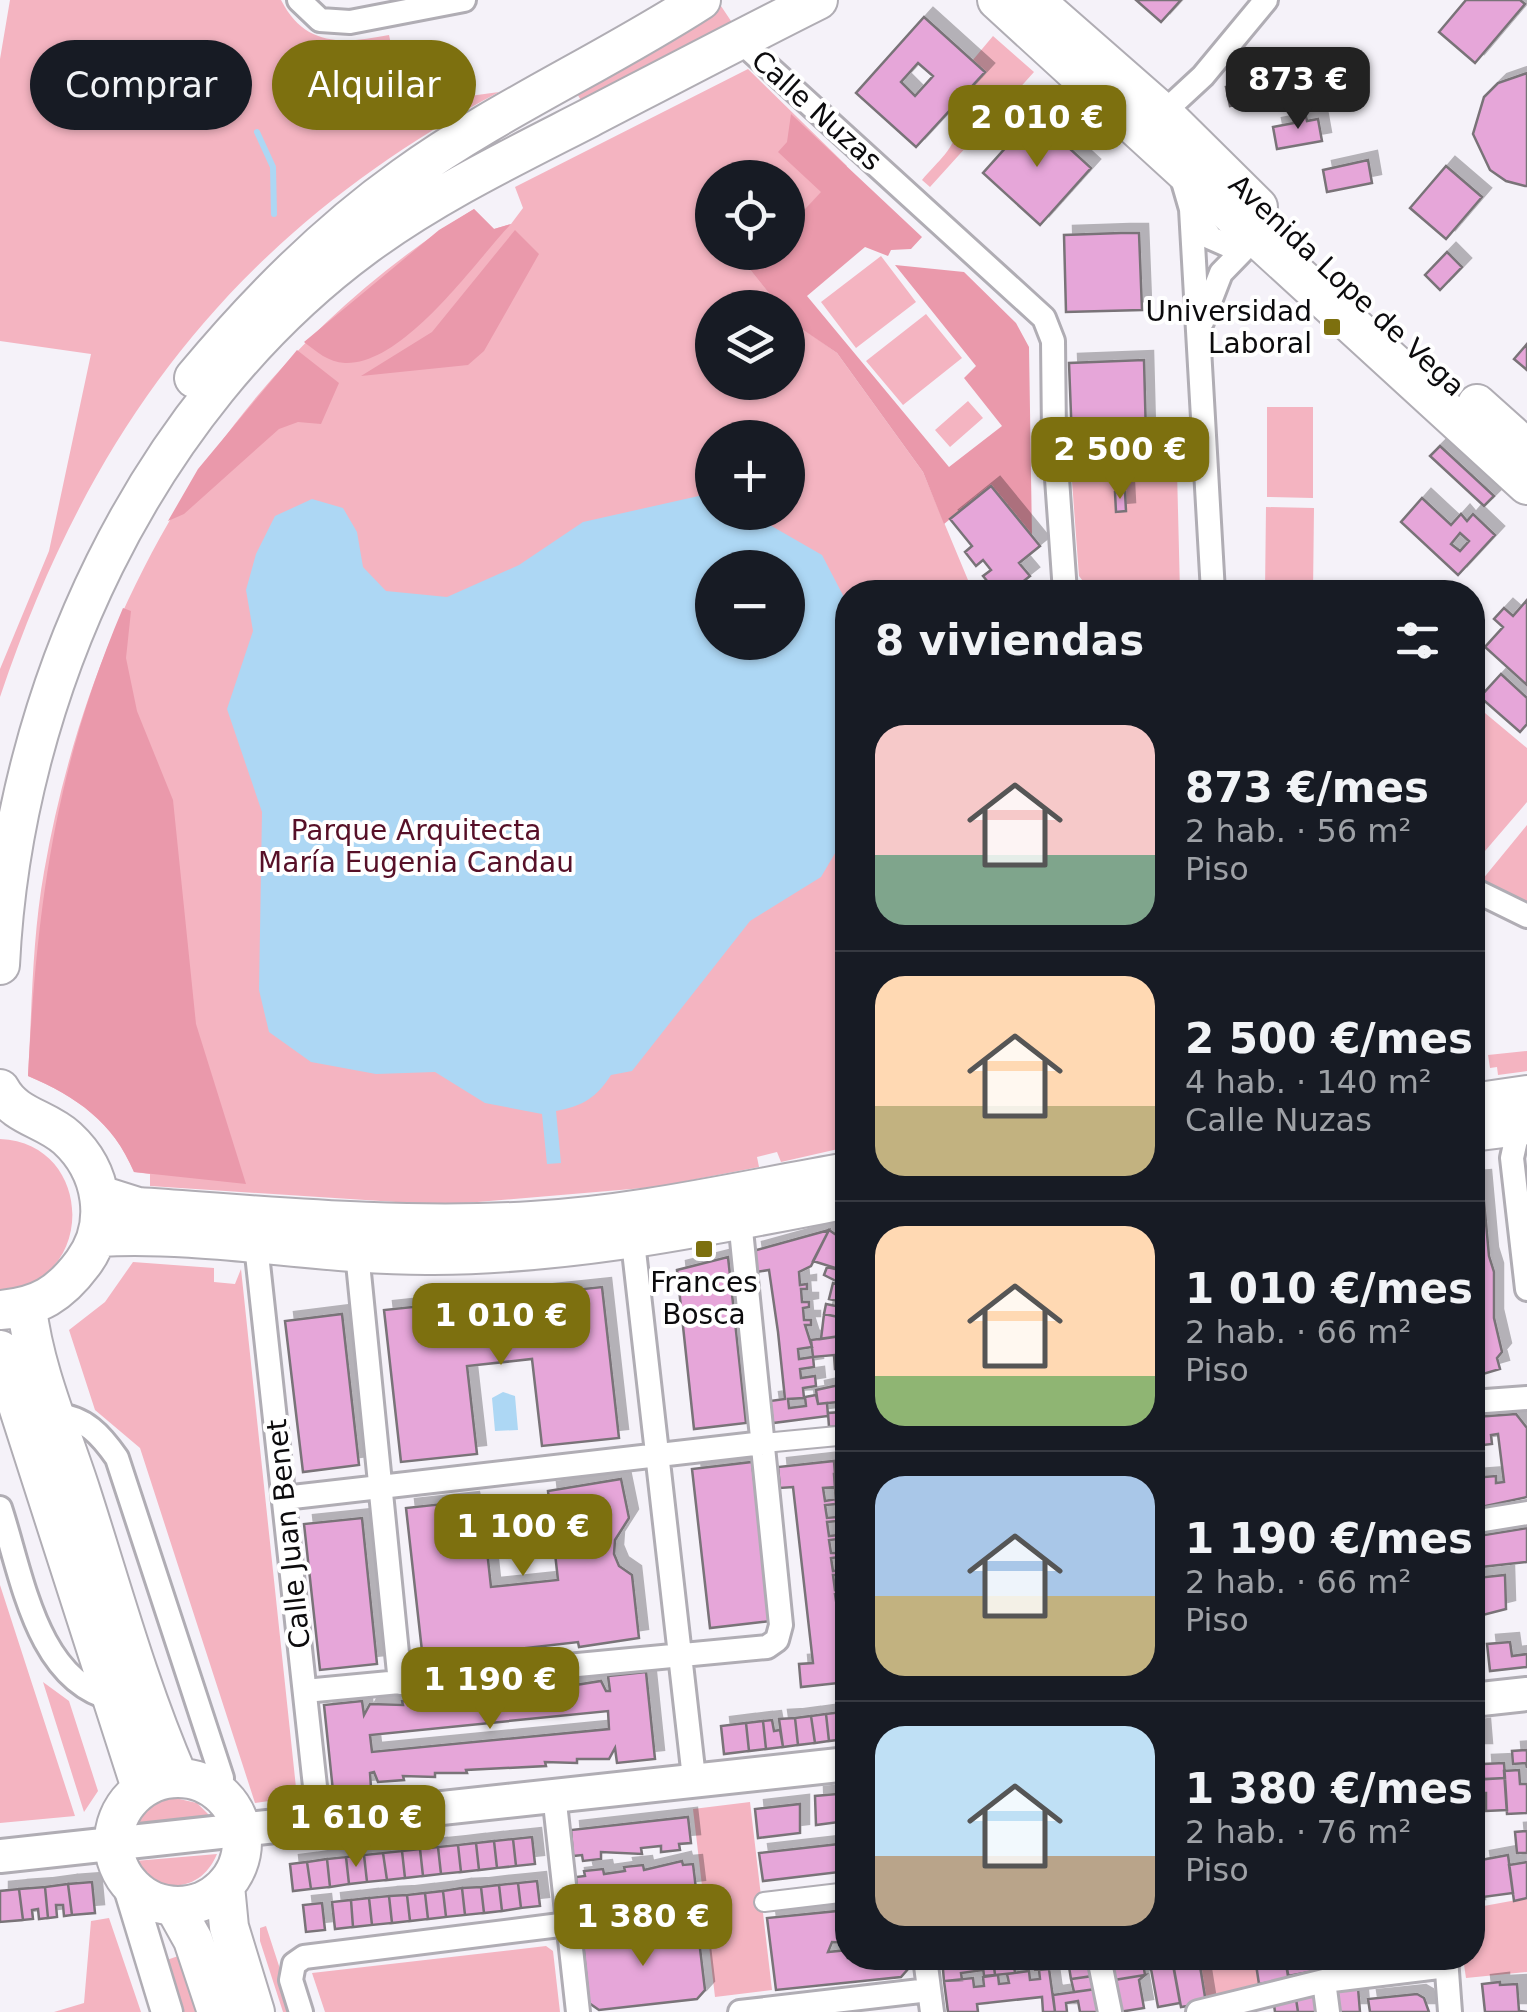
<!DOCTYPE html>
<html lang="es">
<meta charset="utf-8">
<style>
:root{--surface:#171b24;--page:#20242c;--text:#f1f3f6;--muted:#9ea1a6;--line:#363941;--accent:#7d700f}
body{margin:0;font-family:"DejaVu Sans",sans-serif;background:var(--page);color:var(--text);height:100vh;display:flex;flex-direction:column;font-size:38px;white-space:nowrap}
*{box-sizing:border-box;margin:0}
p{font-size:32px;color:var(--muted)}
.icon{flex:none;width:55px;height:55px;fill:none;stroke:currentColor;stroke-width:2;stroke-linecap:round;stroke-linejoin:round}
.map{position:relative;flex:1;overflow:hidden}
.drawer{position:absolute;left:835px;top:580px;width:650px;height:1390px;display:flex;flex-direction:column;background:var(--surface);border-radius:40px;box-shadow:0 2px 8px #0004}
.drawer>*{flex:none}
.banner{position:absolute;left:30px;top:40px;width:655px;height:90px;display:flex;gap:20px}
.buttons{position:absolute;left:695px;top:160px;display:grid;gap:20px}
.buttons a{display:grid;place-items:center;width:110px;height:110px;border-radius:50%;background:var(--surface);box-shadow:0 2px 8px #0004;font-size:50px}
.price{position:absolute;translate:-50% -85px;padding:0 22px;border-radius:20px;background:var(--accent);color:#fff;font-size:32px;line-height:65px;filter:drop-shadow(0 2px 5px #0008)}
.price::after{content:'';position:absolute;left:50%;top:60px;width:30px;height:22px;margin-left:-15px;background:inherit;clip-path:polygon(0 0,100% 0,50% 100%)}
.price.current{background:#222;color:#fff}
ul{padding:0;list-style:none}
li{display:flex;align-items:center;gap:30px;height:250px;padding:0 40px}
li+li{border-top:2px solid var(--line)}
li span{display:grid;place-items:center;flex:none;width:280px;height:200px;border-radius:30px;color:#555}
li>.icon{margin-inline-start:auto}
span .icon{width:120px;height:120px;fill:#fffc;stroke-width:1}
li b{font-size:42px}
h2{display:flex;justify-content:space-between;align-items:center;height:120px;padding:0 40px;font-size:42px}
.pill{padding:0 35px;border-radius:45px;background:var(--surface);box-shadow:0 2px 8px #0004;font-size:35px;line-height:90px}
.pill.current{background:var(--accent);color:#fff}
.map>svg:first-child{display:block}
.green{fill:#f4b4c1;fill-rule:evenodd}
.forest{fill:#ea99ab}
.water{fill:#add7f4;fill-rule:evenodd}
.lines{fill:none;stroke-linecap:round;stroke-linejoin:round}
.stream{stroke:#add7f4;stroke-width:6}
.building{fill:#e6a6d9;stroke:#797378;stroke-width:2.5;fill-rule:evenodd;filter:url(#shadow)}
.pedestrian-casing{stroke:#b0adb4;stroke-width:22}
.minor-casing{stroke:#b0adb4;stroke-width:28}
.tertiary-casing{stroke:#b0adb4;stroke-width:35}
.secondary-casing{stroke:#b0adb4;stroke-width:38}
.primary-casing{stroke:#b0adb4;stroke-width:42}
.pedestrian{stroke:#fff;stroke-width:18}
.minor{stroke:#fff;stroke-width:22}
.tertiary{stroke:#fff;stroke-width:30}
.secondary{stroke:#fff;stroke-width:32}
.primary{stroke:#fff;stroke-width:38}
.poi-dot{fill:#7d700f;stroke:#fff;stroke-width:4}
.labels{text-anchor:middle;stroke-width:8;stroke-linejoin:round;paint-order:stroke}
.street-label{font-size:28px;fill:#0c0b0d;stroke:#fff}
.poi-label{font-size:28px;fill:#0c0b0d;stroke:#fff;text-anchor:end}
.park-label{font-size:28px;fill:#571028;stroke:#fff}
</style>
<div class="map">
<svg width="1527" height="2012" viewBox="0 0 1527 2012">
<defs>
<filter id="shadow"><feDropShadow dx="9" dy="-9" stdDeviation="0" flood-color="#0004"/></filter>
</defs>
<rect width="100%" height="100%" fill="#f5f2f9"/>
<path class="green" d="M10,0H281C305,47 343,44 389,35L399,80L413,77L448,99L499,92C240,231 93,420 0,697V669L49,551L91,354L0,341V59Z
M717,0L737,30L585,108L573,86Z
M993,36L1034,72L930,187L922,180C942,156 968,139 951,108L984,72L972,61Z
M748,69L847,166L788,227V178H712V252L763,253L749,268L780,307L712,308V382H788V318L837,353L923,472L973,592H848L847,1147L781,1162L777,1152L757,1157L759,1167L655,1187L442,1205L150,1186V1174L134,1172C113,1122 77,1097 28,1076C32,1009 32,939 44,872C92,597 233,357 474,209L494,229L511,224L523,208L515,187ZM712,438H788V512H712ZM712,568H788V642H712Z
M881,256L916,302L856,348L821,302Z
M926,314L962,358L903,405L866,361Z
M968,401L983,418L950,447L935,430Z
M1267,407H1313V498L1267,497Z
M1155,470H1177L1180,592H1165L1163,587L1089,589L1079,576L1072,481L1155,477Z
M1266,507L1314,508L1313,592H1265Z
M1473,703L1527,748V802L1473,865Z
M1527,825V903L1482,880Z
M1527,1051V1071L1498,1075L1497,1067L1490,1068L1488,1055Z
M0,1139C96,1143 97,1286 0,1290Z
M133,1262L214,1268V1282L235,1284L241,1269L297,1797L255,1803L140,1448L95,1410L69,1330L105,1302Z
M0,1585L75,1816L0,1823Z
M43,1682L69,1701L98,1791L84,1812Z
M166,1796L197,1803L213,1819L131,1829L145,1805Z
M750,1802L772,1990L715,1997L693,1809Z
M217,1854C206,1880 186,1889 159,1885L135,1861Z
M1527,1898V1972L1466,1978L1463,1958H1472L1473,1908Z
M109,1918L141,2012H54L84,2003L91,1921Z
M266,1926L294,2012H283L260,1941V1928Z
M546,1946L553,1951L560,2012H325L312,1973Z
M187,1953L207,2012H174L158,1963Z
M1198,1958H1255L1261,1991L1206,2003Z"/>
<path class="forest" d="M791,114L922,237L911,249L891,250L888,256L865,247L807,296L949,467L1002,426L964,378L976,366L895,265L964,272L1016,323L1029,347L1032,537L991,486L944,524L923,472L837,353L789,320L788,308L780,307L748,267L763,253L788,252V227L821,192L778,152L787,142Z
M474,209L494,229L511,224C474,263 404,365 345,363C328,362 317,352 304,342L439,230Z
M515,230L539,254L484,351L468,365L361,376L432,332Z
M297,350L339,383L321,424L298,422L279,429L184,514L168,521L198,469Z
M123,608L131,611L126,658L137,711L173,800L196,1024L246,1184L134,1172C113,1122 77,1097 28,1076C37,904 55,768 123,608Z"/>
<path class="water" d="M712,493V512L749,513L822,555L847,603V833L821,877L750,921L632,1071L611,1075C596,1098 583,1106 556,1111L561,1163L547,1164L542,1114L485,1103L435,1072L376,1074L311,1062L269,1032L259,990L262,812L227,709L253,631L246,590L256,554L275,516L312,499L343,508L357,532L363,567L386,591L447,597L519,565L583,522ZM712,568H788V642H712Z
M503,1392L515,1396L518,1430L495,1431L492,1398Z
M528,1515L531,1549L521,1555L509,1551L506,1517Z"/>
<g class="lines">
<path class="stream" d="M257,132L273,167L274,214"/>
</g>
<path class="building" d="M1136,0H1181L1161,22Z
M1466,0H1520L1525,4L1475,63L1439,32Z
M924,17L985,72L916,147L856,93ZM918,63L933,76L915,96L901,82Z
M1527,73V186H1525L1506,181L1490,170L1473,134L1484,97L1498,83Z
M1264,79L1268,98L1230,106L1226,87Z
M1305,112L1307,121L1318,119L1322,141L1277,149L1273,127L1294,123L1292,114Z
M1034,116L1091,168L1040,225L983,173Z
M1368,160L1372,183L1327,192L1323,170Z
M1446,166L1482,197L1446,239L1410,208Z
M1121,233H1139L1142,310L1066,312L1064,235Z
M1447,252L1462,267L1440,290L1425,275Z
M1527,344V370L1514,359Z
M1144,360L1146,437L1072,440L1069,363Z
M1440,446L1494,496L1484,506L1430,456Z
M991,486L1040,546L1019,563L1030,576L1010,592L1004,588L996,592L983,576L991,570L983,560L976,566L965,552L972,546L950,519Z
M1115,492H1125L1126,511L1116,512Z
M1422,498L1451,525L1461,514L1467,521L1473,514L1495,535L1458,575L1401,522ZM1460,533L1469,541L1460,551L1451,544Z
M1527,600V685L1485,647L1503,627L1494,619L1504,608L1513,616Z
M1501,674L1527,698V724L1520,732L1480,697Z
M1482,1179L1489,1256L1494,1272V1318L1502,1352L1497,1358L1500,1369L1483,1374L1472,1372V1180Z
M829,1230L811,1266L799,1272L800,1285L807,1284V1289H801L802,1302H809V1307L803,1308L804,1320H811V1325H805L812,1347L798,1349L799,1359L813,1357L814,1367L800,1369L801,1378L815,1376L816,1386L803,1388L804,1398L788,1399L789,1408L806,1406L805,1397L816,1395L818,1404L827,1403L828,1416L773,1423L770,1401L785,1399L778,1332L769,1270L756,1272L753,1251Z
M829,1230L848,1243V1272L813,1261Z
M728,1257L746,1423L694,1429L677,1270Z
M827,1267L848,1272V1287L824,1275Z
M833,1283L848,1287V1303L829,1299Z
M602,1287L619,1438L542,1446L532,1359L467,1366L477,1454L401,1462L384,1310Z
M837,1301L848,1303V1319L824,1314L826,1304L836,1306Z
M342,1314L359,1465L303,1472L285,1321Z
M824,1314L848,1319V1335L821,1339Z
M848,1335V1368L835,1369L834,1355L813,1357L811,1340Z
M848,1368V1401L818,1404L816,1390L839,1385L838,1369Z
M848,1401V1426L829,1427L828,1413L841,1412L840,1402Z
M1516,1414L1527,1428V1497L1472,1509V1478L1496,1476V1483L1504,1482L1498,1434L1491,1435L1492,1444L1474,1446L1475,1417Z
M834,1461L836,1487L823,1488L825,1501L836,1499V1504L825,1505L827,1518L837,1517L838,1521L827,1522L829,1536L838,1535L839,1539L829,1540L831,1553H840V1557L831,1558L833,1571L841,1570L842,1575H833L835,1590L842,1589L843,1593L835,1594L837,1607L844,1606V1610L837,1611L839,1625L845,1624V1628L839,1629L841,1642H846L841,1647L843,1659H847L848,1682L801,1687L799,1664L813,1663L793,1487L780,1488L778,1467Z
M752,1462L771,1621L710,1628L692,1469Z
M845,1473L848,1488L835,1489L834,1474Z
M621,1479L629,1518L615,1540L614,1554L619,1566L632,1575L639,1638L579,1647L578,1642L423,1660L406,1508L470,1501L471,1506L482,1505L491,1587L558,1580L548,1491Z
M848,1488V1503L836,1504L835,1489Z
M362,1518L377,1664L320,1670L304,1524Z
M1527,1528V1562L1472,1568V1537Z
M1505,1575L1506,1609L1479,1616L1476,1578Z
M1510,1642L1512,1656L1527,1654V1667L1490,1671L1487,1644Z
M646,1672L655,1759L617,1763L615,1748L609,1759H577V1763L545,1762L546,1766L466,1770L467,1773H435V1777L403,1776L404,1780L378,1782L374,1772L370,1773L371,1788L333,1791L324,1705L362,1701L364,1715L370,1704L403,1705L402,1701H434V1698H466L465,1695L506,1691L507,1694L520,1689L538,1687V1691L601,1681L606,1691H610L608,1676ZM608,1711L609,1729L372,1752L370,1735Z
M842,1712L846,1739L829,1741L826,1714Z
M826,1714L829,1741L815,1743L811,1716Z
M811,1716L815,1743L798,1745L795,1718Z
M795,1718L798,1745L783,1747L779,1719Z
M772,1720L774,1731L780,1730L783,1747L766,1749L763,1721Z
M763,1721L766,1749L749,1751L746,1723Z
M746,1723L749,1751L724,1754L721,1726Z
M1481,1728L1483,1752H1472V1729Z
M1527,1750V1768L1526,1763L1513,1764L1512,1751Z
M1504,1763L1505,1778L1484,1779L1483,1764Z
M1519,1770L1520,1784H1527V1813L1507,1814L1504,1771Z
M1505,1778L1507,1810L1486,1811V1793H1472V1780Z
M848,1792V1821L839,1822L837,1794Z
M837,1794L839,1822L816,1825L815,1796Z
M800,1804V1833L758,1838L755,1809Z
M688,1817L691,1843L679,1844L680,1850L661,1852V1846L641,1848L642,1854L601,1852V1859L583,1861L582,1855L573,1856L571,1830Z
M1527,1831V1853H1517L1515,1832Z
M532,1837L535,1864L516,1866L513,1839Z
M513,1839L516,1866L497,1868L494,1841Z
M494,1841L497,1868L479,1870L476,1843Z
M476,1843L479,1870L461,1872L458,1845Z
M848,1843V1871L763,1881L759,1853Z
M458,1845L461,1872L441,1874L438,1847Z
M438,1847L441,1874L423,1876L420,1849Z
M420,1849L423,1876L405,1878L402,1851Z
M402,1851L405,1878L387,1880L383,1853Z
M383,1853L387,1880L367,1882L364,1855Z
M364,1855L367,1882L349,1884L346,1857Z
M1508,1855L1513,1893L1475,1898L1476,1908H1472V1862L1474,1869L1482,1867L1481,1860Z
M346,1857L349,1884L330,1887L327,1859Z
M327,1859L330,1887L311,1889L307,1862Z
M682,1861L683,1865L693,1864L696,1889L578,1902L576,1877L585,1876L584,1871L603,1869L604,1874L625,1871L624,1867L643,1865L644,1870Z
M307,1862L311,1889L293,1891L290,1864Z
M1527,1862V1898L1514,1901L1509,1865Z
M537,1881L540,1906L521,1908L518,1883Z
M92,1882L95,1913L72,1915L68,1884Z
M518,1883L521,1908L502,1911L499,1885Z
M68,1884L72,1915L64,1916L63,1905H56L57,1917L48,1918L45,1887Z
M499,1885L502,1911L484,1913L481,1887Z
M45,1887L48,1918L39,1919L38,1909L32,1910L33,1919L23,1920L19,1889Z
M481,1887L484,1913L465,1915L462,1888Z
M462,1888L465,1915L446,1917L443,1891Z
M19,1889L23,1920L0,1922V1891Z
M443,1891L446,1917L428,1919L425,1893Z
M425,1893L428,1919L410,1921L407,1895Z
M407,1895L410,1921L392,1923L389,1896Z
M389,1896L392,1923L372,1925L369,1898Z
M369,1898L372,1925L353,1927L351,1900Z
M351,1900L353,1927L335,1929L332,1902Z
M322,1903L325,1930L306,1932L303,1905Z
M848,1910V1943L832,1942L828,1952L848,1950V1958H907L909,1968L901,1977L776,1990L767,1918Z
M689,1929L699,1940L705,1990L697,1999L599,2010L589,2003L583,1943L587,1939Z
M942,1958H982L983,1970L961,1973L962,1980L944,1981Z
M982,1958H993L995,1975L984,1976Z
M993,1958H1013L1015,1973L995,1975Z
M1013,1958H1034L1035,1965L1014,1967Z
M1034,1958H1058L1059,1968L1035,1970Z
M1066,1958H1090L1091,1963L1068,1967Z
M1110,1958H1156V1961L1112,1968Z
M1172,1958H1179L1180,1963L1199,1960L1206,2003L1181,2007Z
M1255,1958H1285L1289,1979L1259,1984Z
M1285,1958H1313L1315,1971L1288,1976Z
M1313,1958H1342L1344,1965L1315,1971Z
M1342,1958H1368L1369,1964L1344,1969Z
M1091,1963L1093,1976L1071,1979L1069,1967Z
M1143,1963L1145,1975L1114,1980L1112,1968Z
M1173,1965L1180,2003L1158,2007L1151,1969Z
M1049,1969L1055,2012H1043L1042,1997L977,2004L978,2012H948L944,1981L973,1978L974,1987L984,1986L983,1977L998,1975L999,1984L1009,1983L1007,1974L1029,1971L1030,1980L1040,1979L1039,1970Z
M1145,1975L1139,1980L1144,2008L1119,2012L1114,1980Z
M1093,1976L1096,1989L1074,1992L1071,1979Z
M1500,1982V1985L1517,1984L1519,2011L1527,2012H1485L1482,1984Z
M1358,1988L1360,2012H1335L1333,1991Z
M1096,1989L1100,2012H1080L1078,2001L1066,2003L1067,2012H1055L1053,1995Z
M1319,1994L1321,2012H1298L1296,1999Z
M1417,1994L1424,1998L1429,2012H1370L1368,1999Z
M1296,1999L1298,2012H1275L1274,2005Z"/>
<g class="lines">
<g class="pedestrian-casing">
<path id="pedestrian" d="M764,1443L848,1435
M764,1902L848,1892
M568,1924L701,1909"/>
</g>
<g class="minor-casing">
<path id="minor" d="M299,0L320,20L350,22L464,0
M739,40L1044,318L1053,341L1054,436L1065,592
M1163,113L1203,76L1266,0
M1180,171L1191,209L1213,592
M1193,212L1211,238L1241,251
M1202,322L1221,273L1256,237
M1472,889L1527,916
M1519,1126L1512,1158L1527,1289
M633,1242L694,1778
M256,1245L319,1823
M357,1253L400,1683
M1472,1402L1527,1398
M56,1415C85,1417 101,1435 117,1458L222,1778L221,1793
M284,1498L764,1443
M0,1508C22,1574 36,1681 113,1699
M1472,1522L1527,1513
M305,1691L767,1647L777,1640L781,1625L740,1220
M554,1794L578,2012
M925,1958L932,2012
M1099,1958L1110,2012
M1446,1958L1450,2012
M1324,1981L1328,2012
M301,2012L291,1980L294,1964L304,1957L568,1924
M740,2012L929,1990
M1198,2012L1324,1981L1447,1966"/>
</g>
<g class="tertiary-casing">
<path id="tertiary" d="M128,1884L167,2012"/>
</g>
<g class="secondary-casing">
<path id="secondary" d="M1472,1700L1527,1694
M0,1856L848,1764"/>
</g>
<g class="primary-casing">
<path id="primary" d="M997,0L1527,485
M1034,0L1163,113L1258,207
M194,378C257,302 324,234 404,177C497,110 605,62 701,0
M1477,404L1527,449
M0,965C13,693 144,408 366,245C436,194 513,157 589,118C666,78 742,38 818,0
M0,1089C15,1117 45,1118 67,1138C103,1171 112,1224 83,1263C60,1294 39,1307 0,1310
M1472,1103L1527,1095
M1472,1132L1527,1125
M100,1195L138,1207C269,1216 400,1229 532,1221C639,1215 743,1190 848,1172
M99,1237C210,1231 322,1256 433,1255C578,1254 707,1226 848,1199
M27,1308C34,1370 62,1433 81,1492C112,1588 138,1685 178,1777
M0,1350L141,1788
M114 1842a64 64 0 1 1 128 0a64 64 0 1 1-128 0Z
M225,1886L229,1927L255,2012
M174,1906L193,1940L217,2012"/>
</g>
<use href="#pedestrian" class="pedestrian"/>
<use href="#minor" class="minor"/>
<use href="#tertiary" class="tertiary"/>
<use href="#secondary" class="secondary"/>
<use href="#primary" class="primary"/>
</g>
<g class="poi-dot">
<rect x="1322" y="317" width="20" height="20" rx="5"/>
<rect x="694" y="1239" width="20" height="20" rx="5"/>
</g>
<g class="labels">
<g class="street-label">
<text transform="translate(817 110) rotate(42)" y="10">Calle Nuzas</text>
<text transform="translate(1347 285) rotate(43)" y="10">Avenida Lope de Vega</text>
<text transform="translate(288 1534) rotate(-96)" y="10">Calle Juan Benet</text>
</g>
<g class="poi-label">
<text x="1312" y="321">Universidad<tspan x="1312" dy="32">Laboral</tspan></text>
<text x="704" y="1292" text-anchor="middle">Frances<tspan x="704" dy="32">Bosca</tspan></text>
</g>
<g class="park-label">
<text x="416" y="840">Parque Arquitecta<tspan x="416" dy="32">María Eugenia Candau</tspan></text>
</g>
</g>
</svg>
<div class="buttons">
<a><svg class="icon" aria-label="locate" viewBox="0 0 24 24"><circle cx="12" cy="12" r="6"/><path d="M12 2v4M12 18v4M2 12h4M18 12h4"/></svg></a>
<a><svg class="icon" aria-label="layers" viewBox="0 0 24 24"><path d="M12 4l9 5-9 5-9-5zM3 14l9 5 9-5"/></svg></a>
<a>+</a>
<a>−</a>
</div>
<b class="price current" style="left:1298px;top:132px">873 €</b>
<b class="price" style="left:1037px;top:170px">2 010 €</b>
<b class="price" style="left:1120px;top:502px">2 500 €</b>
<b class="price" style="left:501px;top:1368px">1 010 €</b>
<b class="price" style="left:523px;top:1579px">1 100 €</b>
<b class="price" style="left:490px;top:1732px">1 190 €</b>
<b class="price" style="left:356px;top:1870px">1 610 €</b>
<b class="price" style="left:643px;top:1969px">1 380 €</b>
<div class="banner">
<a class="pill">Comprar</a>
<a class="pill current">Alquilar</a>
</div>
<section class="drawer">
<h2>8 viviendas<svg class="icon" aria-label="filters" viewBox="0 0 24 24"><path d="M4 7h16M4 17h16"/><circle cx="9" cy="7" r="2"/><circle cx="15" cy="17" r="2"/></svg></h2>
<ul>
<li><span style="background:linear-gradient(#f6c9c9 65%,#7fa58c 0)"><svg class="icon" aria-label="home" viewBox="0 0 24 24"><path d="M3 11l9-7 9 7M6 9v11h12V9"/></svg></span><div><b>873 €/mes</b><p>2 hab. · 56 m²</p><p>Piso</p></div></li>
<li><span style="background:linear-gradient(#ffd9b3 65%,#c2b280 0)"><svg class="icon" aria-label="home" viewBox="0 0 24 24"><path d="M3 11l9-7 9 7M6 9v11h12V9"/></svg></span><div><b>2 500 €/mes</b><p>4 hab. · 140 m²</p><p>Calle Nuzas</p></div></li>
<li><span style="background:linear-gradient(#ffd9b3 75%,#8fb573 0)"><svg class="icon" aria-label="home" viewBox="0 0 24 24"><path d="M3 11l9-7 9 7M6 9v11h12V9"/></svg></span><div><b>1 010 €/mes</b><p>2 hab. · 66 m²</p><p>Piso</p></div></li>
<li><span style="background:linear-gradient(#a9c7e8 60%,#c2b280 0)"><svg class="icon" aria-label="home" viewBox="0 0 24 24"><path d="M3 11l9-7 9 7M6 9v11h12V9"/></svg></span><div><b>1 190 €/mes</b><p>2 hab. · 66 m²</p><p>Piso</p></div></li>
<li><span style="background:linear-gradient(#bfe0f5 65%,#b9a48a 0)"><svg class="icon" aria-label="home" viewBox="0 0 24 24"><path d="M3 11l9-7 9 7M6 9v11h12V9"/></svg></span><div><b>1 380 €/mes</b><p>2 hab. · 76 m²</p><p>Piso</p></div></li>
</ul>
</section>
</div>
